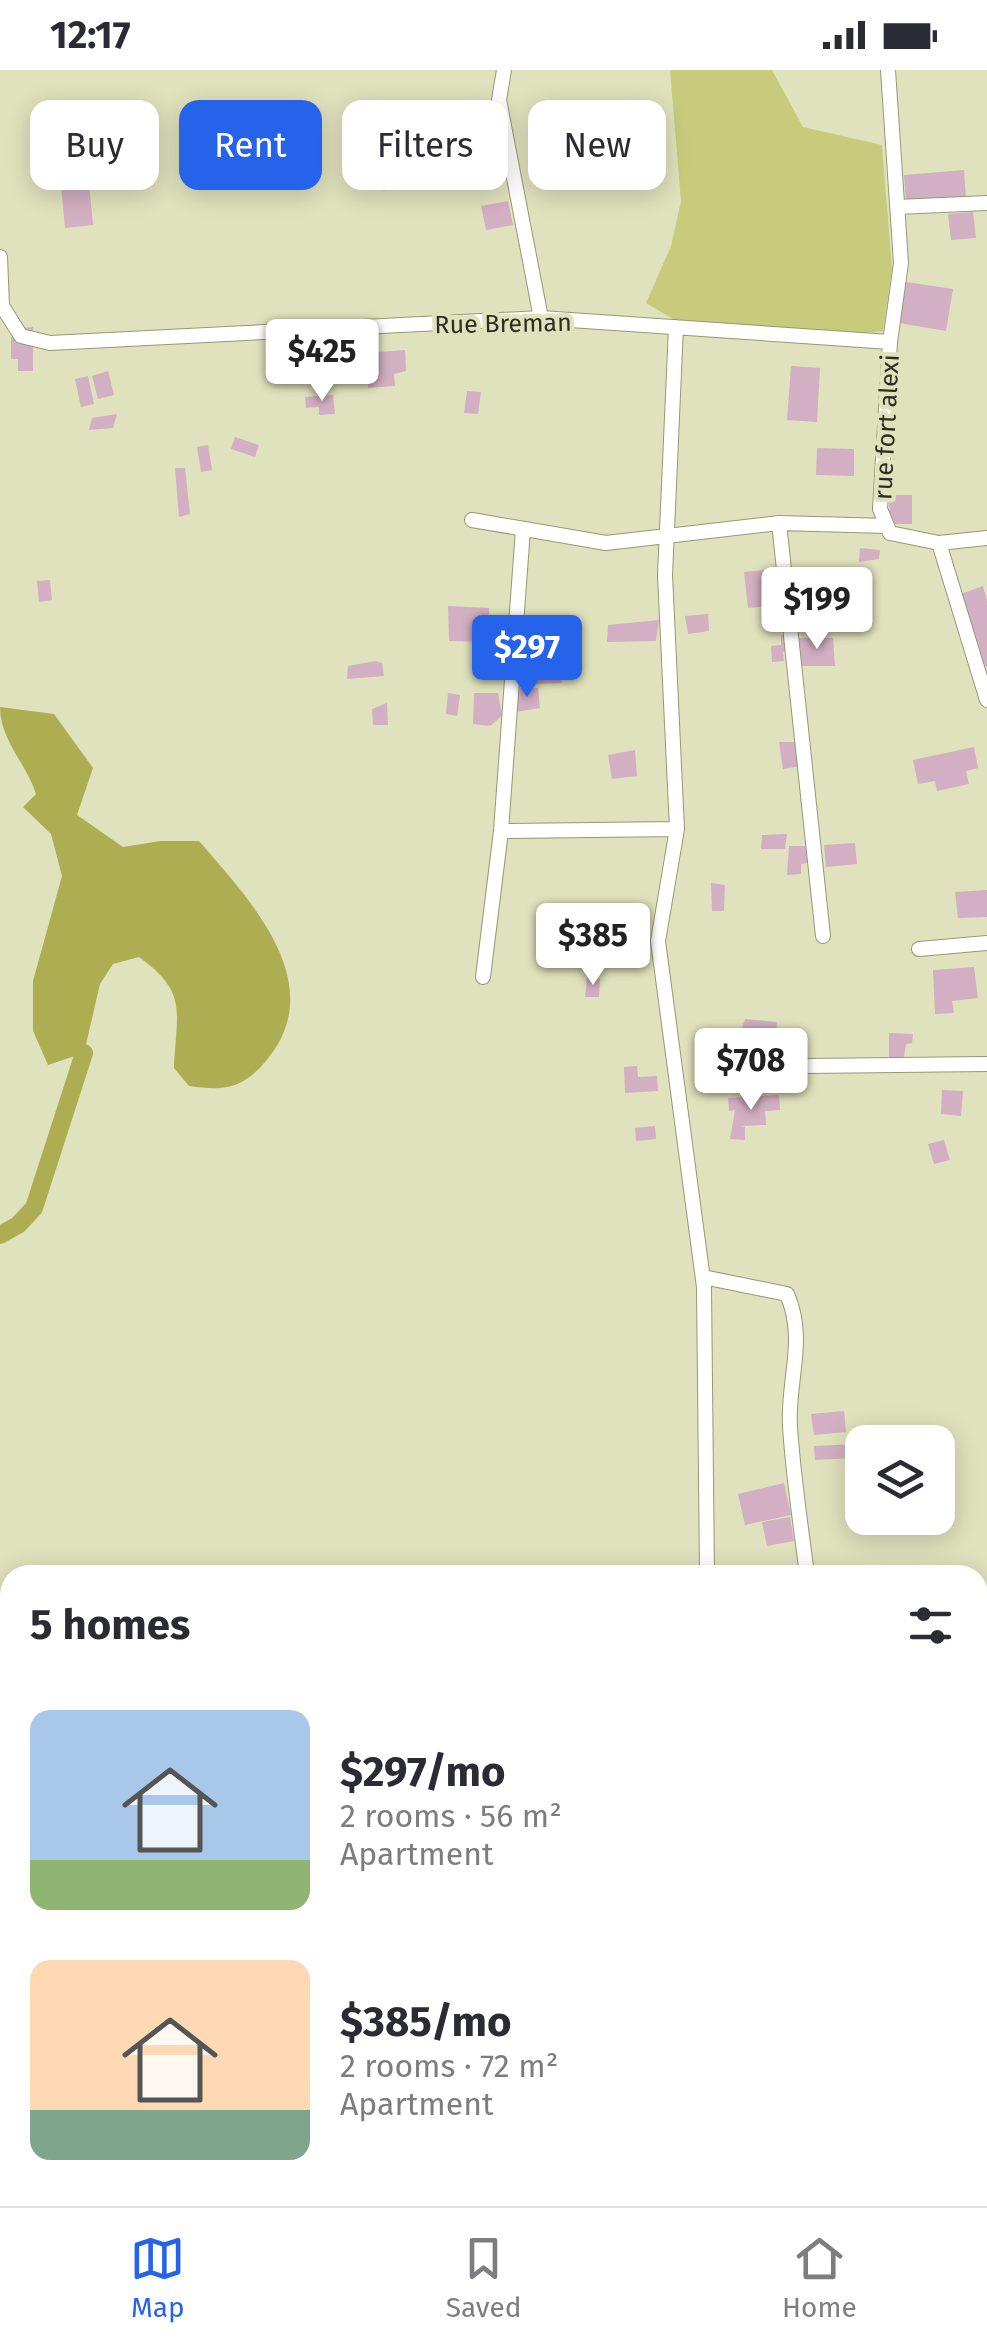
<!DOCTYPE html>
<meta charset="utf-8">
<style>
:root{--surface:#fff;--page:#f2f2f3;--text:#2b2b33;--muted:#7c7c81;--line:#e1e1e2;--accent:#2563eb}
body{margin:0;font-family:"Fira Sans",sans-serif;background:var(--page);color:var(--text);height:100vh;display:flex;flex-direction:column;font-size:38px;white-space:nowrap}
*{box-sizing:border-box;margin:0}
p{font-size:32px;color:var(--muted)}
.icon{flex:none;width:55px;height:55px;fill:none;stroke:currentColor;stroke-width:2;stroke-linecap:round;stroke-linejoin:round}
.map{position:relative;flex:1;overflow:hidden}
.details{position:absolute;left:0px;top:1495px;width:988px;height:642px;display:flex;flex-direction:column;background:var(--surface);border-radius:30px 30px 0 0;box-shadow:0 5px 25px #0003}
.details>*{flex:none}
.top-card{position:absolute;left:30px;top:30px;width:928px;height:90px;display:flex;gap:20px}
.fabs{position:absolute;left:845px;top:1355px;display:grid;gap:20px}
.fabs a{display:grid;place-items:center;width:110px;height:110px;border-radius:20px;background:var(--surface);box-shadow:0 5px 25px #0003;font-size:50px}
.price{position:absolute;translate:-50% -85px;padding:0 22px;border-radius:10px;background:#fff;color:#222;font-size:32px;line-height:65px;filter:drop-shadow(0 2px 5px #0008)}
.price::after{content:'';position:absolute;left:50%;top:60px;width:30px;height:22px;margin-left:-15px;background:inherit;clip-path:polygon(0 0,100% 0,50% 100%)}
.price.active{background:var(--accent);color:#fff}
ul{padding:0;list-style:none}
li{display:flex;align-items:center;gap:30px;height:250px;padding:0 30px}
li span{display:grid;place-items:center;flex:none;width:280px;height:200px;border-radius:20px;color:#555}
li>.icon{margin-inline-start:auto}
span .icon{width:120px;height:120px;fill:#fffc;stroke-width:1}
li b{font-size:42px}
h2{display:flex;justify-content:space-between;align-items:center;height:120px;padding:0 30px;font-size:42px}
.chip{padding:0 35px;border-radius:20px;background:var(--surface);box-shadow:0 5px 25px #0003;font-size:35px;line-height:90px}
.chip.active{background:var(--accent);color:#fff}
.status{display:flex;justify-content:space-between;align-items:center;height:70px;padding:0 50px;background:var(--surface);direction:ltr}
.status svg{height:28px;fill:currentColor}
.tab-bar{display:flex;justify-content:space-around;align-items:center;height:140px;border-top:2px solid var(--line);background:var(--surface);font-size:28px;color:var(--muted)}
.tab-bar a{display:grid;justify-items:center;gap:5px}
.tab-bar .active{color:var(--accent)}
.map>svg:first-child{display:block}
.green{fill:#c9cb7c}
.water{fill:#adae52}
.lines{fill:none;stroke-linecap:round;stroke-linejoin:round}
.canal{stroke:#adae52;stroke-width:18}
.building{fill:#d2afc2}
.street-casing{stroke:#969875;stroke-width:16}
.secondary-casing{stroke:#969875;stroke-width:22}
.street{stroke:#fff;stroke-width:14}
.secondary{stroke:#fff;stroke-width:20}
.labels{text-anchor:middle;stroke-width:9;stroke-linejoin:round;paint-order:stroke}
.street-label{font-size:25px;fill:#2d2e20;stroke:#e0e2bd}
</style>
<div class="status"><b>12:17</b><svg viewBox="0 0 49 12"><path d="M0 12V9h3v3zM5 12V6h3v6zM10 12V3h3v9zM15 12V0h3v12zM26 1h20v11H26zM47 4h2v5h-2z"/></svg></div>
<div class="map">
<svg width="987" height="2136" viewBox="0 0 987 2136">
<rect width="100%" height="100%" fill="#e0e2bd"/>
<path class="green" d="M670,0H772L803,57L882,75L892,198L883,261L850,265L676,251L646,233L671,176L681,131Z"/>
<path class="water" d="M0,637L54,644L93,698L77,745L123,777L160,771H199C250,830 332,915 265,992C242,1019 224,1021 189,1016L174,998C176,942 189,923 139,887L113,894L100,914L84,983L48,995L33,961V911L62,806L51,764L23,737L36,724C26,693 0,670 0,637Z"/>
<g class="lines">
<path class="canal" d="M0,1165L18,1155L34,1138L84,983"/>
</g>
<path class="building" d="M399,94L404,117L382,121L377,98Z
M964,100L966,130L906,135L904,105Z
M88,102L93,155L65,158L60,105Z
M508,131L513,155L486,160L481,136Z
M973,142L976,168L951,170L948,144Z
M906,212L953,219L946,261L899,253Z
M33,257V301H18V289H11V267L21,266V258Z
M333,270L334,289H319L318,271Z
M405,280L406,301L394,304L395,316L368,318L366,283Z
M791,296L820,298L817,352L787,350Z
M108,301L114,325L98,329L92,306Z
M88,306L94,334L81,337L75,309Z
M467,321L481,322L478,344L464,343Z
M333,325L335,344L319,345V337L306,338L305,327Z
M117,344L113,358L89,360L92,348Z
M235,367L259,375L255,387L231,379Z
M208,375L212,400L201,402L197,377Z
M817,378L854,379V406L816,405Z
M175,398H185L190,444L179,447Z
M889,425H912V454H890Z
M860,478L880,480L879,489L859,492Z
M764,500L769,536L748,538L744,502Z
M50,510L52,530L39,532L37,511Z
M983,516L987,531V596L979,599L958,525Z
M448,536L489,538V572L449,571Z
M708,544L709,561L688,564L685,546Z
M659,550L656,571L607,572L608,555Z
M781,565H790V580L783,582L784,591L772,592L771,576L781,575Z
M799,568H833L835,596H801Z
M376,591L382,593L384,606L347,609L348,596Z
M524,601H561L562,613L523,615Z
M520,618H538L540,638L515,642L513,631L519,627Z
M448,623L460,625L457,646L446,644Z
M474,623H498L502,646L490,656L473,654Z
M387,633L388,655H373L372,639Z
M779,672H799L802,696L783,699Z
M974,677L978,698L966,701L969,714L937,721L935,711L918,714L913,690Z
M635,680L637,706L612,709L608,685Z
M787,764L785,779H761L762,765Z
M855,773L857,794L826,797L824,775Z
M789,776H810L811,786H807V793L801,794V804L787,805Z
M711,813L725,815L724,841H712Z
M987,820V847L958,848L955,822Z
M974,897L978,928L952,931L954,943L935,944L933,900Z
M587,908L600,909L599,927H585Z
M745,949L777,952L776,969L739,967Z
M783,960L803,962V983H785Z
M889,963L913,964L912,973L906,974L903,994H889Z
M735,977L751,978L750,994H736Z
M637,996L638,1007L657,1006L658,1021L625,1023L624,997Z
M942,1020L963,1021L961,1046L941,1044Z
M779,1025L780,1040L765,1041L766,1055L741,1056L745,1057V1070L730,1069L735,1040L729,1041L728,1028Z
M655,1056L656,1069L636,1071L635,1058Z
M944,1070L950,1090L934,1094L928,1074Z
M844,1341L846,1362L814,1365L811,1344Z
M854,1374L855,1388L815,1390L814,1376Z
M784,1413L791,1445L745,1455L738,1424Z
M790,1447L794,1471L767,1476L762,1452Z
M987,1932V1970H979V1933Z
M563,2128L593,2129L592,2136H562Z"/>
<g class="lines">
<g class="street-casing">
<path id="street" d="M504,0L499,30L541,248
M888,0L901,193L890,272L880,439L890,463L939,473L987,468
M897,137L987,133
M0,187L2,236L21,266L50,273L541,248L890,272
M676,257L665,505L677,759L658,871L704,1217L707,1505
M472,450L606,473L779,453L887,456
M779,453L823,866
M939,473L987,630
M501,761L677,759
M919,879L987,873
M483,907L501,761L523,459
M806,996L987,994
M703,1207L787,1224C807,1270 787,1311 790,1356C793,1406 801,1456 807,1505
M262,2136V2128
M490,2136V2128
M792,2136V2128"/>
</g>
<g class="secondary-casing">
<path id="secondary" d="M0,2006H10
M978,2031H987"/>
</g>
<use href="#street" class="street"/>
<use href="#secondary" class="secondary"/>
</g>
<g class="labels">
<g class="street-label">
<text transform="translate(503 253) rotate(-1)" y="9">Rue Breman</text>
<text transform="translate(886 357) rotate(-87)" y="9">rue fort alexi</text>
</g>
</g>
</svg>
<div class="fabs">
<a><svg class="icon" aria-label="layers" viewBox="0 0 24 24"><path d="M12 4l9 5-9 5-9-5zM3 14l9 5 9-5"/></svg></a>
</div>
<b class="price" style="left:322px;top:334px">$425</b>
<b class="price" style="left:817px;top:582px">$199</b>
<b class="price active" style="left:527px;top:630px">$297</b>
<b class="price" style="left:593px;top:918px">$385</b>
<b class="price" style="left:751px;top:1043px">$708</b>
<div class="top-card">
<a class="chip">Buy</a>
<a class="chip active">Rent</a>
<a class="chip">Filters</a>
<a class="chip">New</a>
</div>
<section class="details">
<h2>5 homes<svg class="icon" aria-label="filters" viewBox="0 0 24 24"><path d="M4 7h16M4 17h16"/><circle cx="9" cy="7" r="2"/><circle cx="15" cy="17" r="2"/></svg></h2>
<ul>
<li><span style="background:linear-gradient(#a9c7e8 75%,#8fb573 0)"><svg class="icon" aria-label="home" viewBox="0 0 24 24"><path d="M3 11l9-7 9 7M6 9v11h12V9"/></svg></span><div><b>$297/mo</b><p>2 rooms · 56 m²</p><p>Apartment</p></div></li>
<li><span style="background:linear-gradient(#ffd9b3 75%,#7fa58c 0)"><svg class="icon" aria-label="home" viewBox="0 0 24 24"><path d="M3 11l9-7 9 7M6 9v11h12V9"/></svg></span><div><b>$385/mo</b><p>2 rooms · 72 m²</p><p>Apartment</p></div></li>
</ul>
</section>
</div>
<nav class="tab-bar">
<a class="active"><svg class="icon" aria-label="map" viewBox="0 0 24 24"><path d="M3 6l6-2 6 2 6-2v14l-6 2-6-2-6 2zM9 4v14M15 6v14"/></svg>Map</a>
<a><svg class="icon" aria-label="saved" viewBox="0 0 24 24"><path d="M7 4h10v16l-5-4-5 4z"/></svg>Saved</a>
<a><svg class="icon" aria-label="home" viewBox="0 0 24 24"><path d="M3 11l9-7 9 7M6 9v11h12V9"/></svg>Home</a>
</nav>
